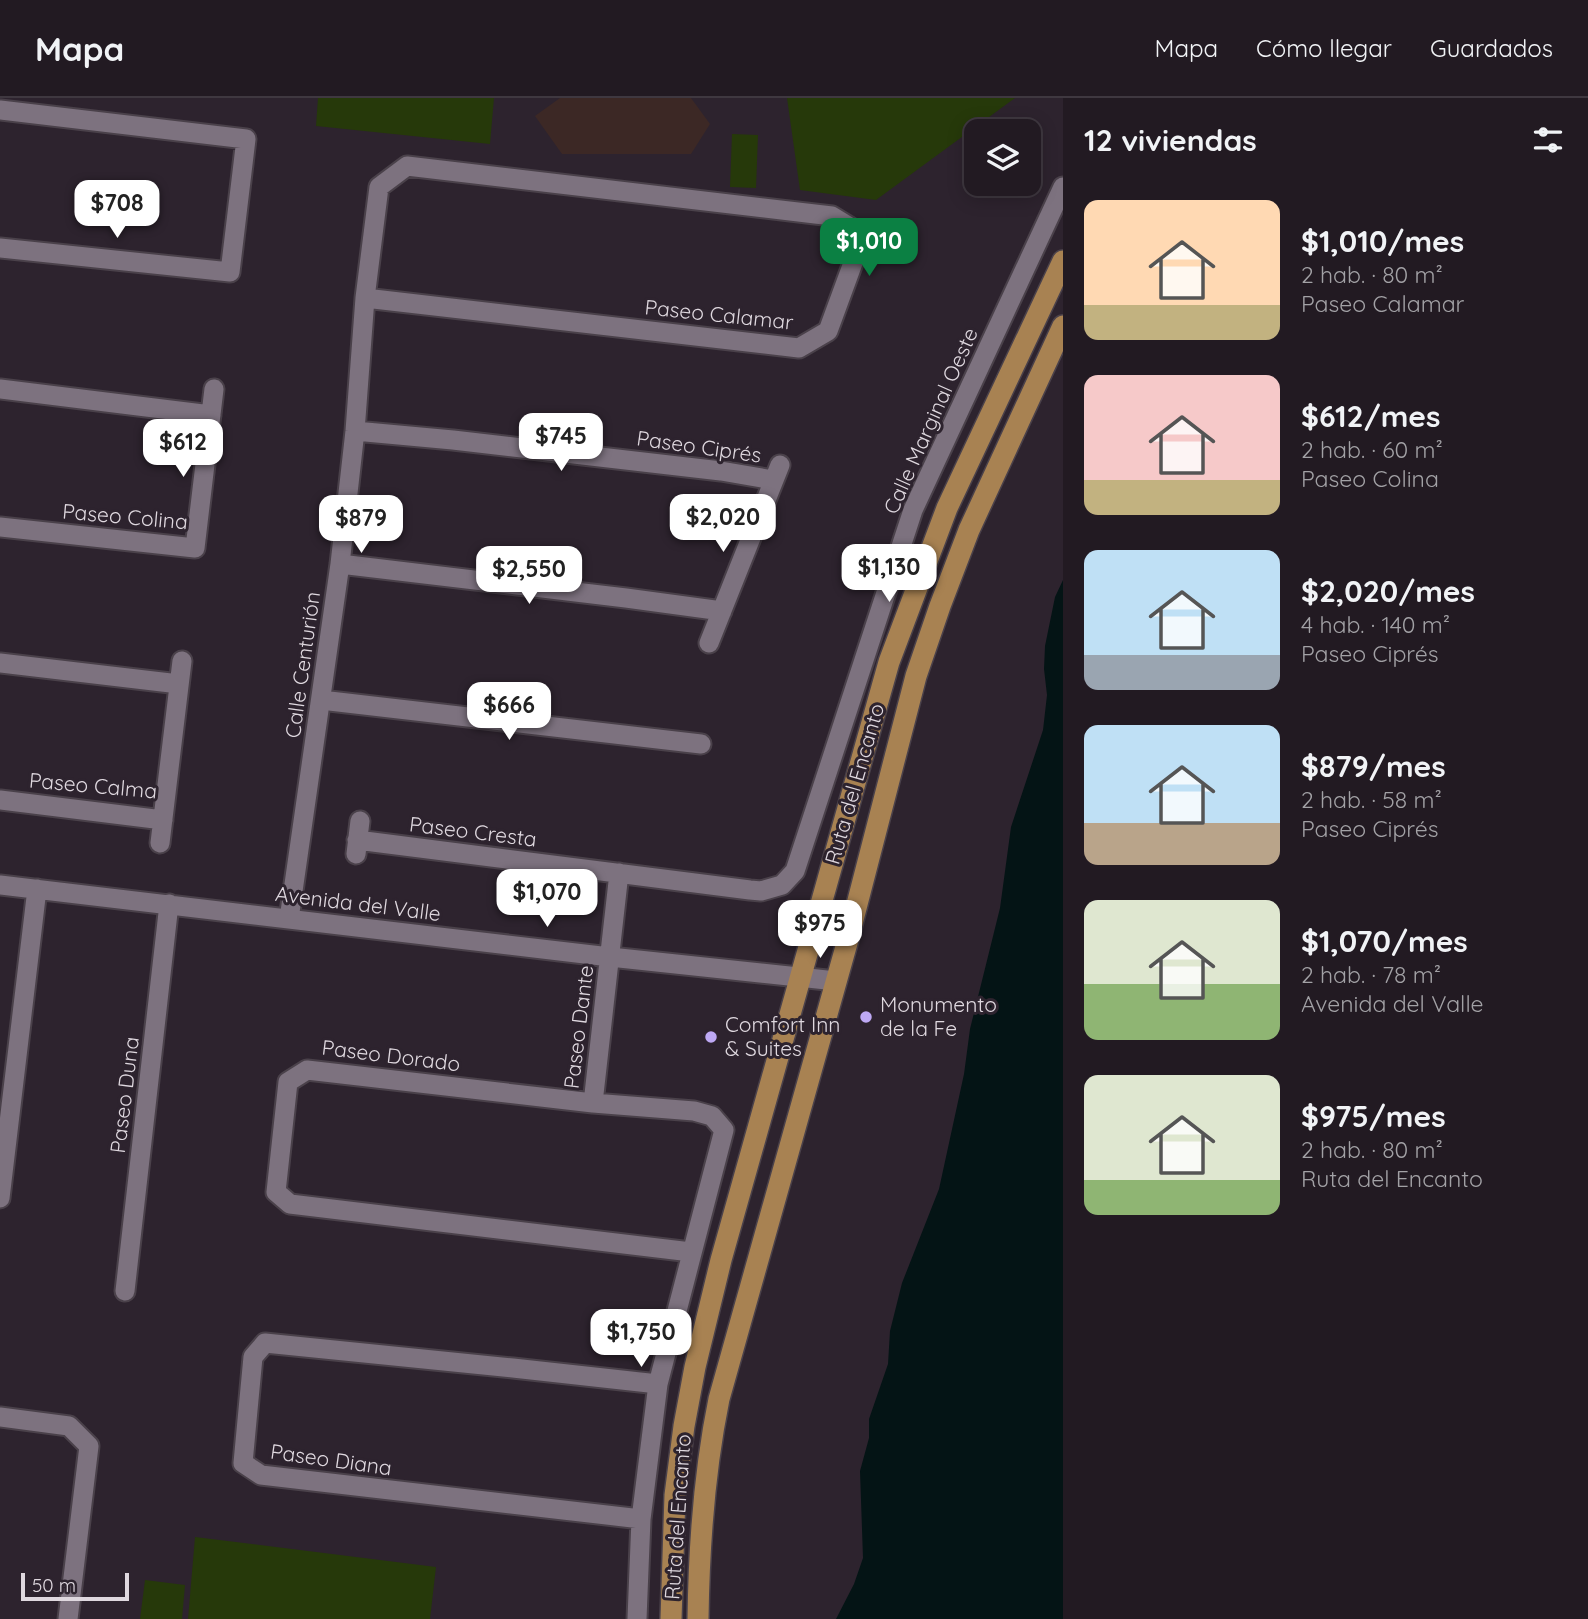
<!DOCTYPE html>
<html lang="es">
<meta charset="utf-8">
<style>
:root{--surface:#221a22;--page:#2e272f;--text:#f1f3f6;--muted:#a2a1a5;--line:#3f3840;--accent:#0b8043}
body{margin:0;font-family:Quicksand,sans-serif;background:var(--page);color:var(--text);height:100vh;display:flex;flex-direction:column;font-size:26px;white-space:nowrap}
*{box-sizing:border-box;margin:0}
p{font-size:23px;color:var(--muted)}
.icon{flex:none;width:38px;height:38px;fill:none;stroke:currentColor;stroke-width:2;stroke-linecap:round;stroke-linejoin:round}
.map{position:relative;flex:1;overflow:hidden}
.side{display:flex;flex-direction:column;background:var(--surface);width:525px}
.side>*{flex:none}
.fabs{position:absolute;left:964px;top:21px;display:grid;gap:14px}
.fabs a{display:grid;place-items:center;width:77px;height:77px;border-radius:14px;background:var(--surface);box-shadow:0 4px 18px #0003,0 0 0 2px var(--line);font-size:35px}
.scale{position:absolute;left:21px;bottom:18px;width:108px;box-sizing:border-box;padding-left:7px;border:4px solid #dfd8df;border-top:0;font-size:19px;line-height:24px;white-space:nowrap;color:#dfd8df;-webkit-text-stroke:5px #2d232e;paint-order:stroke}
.price{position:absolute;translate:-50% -60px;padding:0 16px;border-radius:14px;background:#fff;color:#222;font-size:23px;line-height:46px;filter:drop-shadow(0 2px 4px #0008)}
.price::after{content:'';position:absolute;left:50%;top:42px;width:21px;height:16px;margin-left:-10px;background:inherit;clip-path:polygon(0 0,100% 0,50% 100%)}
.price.active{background:var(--accent);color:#fff}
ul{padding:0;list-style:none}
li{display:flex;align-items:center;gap:21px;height:175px;padding:0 21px}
li span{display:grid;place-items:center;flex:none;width:196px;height:140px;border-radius:14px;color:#555}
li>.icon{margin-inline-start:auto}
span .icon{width:84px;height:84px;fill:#fffc;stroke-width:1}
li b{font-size:30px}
h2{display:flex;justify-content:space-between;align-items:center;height:84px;padding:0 21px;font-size:30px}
header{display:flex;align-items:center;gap:42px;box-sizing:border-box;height:98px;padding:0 35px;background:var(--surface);border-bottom:2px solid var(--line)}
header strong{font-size:33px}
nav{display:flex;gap:38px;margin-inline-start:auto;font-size:24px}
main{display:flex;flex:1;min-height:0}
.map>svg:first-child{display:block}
.education{fill:#3c2825}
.green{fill:#26390a}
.water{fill:#041415}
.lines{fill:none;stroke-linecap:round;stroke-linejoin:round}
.minor-casing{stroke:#4a414a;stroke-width:23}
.major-casing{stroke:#4a414a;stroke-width:24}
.minor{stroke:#7d727f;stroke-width:19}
.major{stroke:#a88252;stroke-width:21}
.poi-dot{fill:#bea9f4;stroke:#2d232e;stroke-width:2.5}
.labels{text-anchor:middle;stroke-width:6;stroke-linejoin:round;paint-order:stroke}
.street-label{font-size:21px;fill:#dfd8df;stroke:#2d232e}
.poi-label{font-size:21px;fill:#dfd8df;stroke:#2d232e;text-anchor:start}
</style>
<header>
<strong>Mapa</strong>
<nav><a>Mapa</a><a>Cómo llegar</a><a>Guardados</a></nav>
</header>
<main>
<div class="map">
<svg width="1063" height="1521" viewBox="0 0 1063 1521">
<rect width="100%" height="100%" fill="#2d232e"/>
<path class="education" d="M560,0H691L710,26L691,56H562L535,18Z"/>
<path class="green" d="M318,0H494L490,46L316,28Z
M787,0H1015L876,102L800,92Z
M732,36L758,37L756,90L730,89Z
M195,1439L436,1469L430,1521H188Z
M145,1482L185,1487L182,1521H140Z"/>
<path class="water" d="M1063,482V1521H836L854,1486L863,1460L860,1373L869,1340V1321L888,1266L890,1233L902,1185L939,1091L964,976L970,931L1000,810L1011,729L1043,632L1047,597L1044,571L1045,548L1055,499Z"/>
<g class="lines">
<g class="minor-casing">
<path id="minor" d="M0,12L246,41L230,174L0,150
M0,291L211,317
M355,333L453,342L721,373L773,382
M0,429L195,450L214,291
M340,466L626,500L722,513
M709,545L780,367
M0,565L179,586
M321,602L701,646
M0,702L163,722
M357,742L750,792L761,793L782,787L795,773L913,412L1063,89
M160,745L182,563
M356,756L360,723
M0,787L610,859L836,883
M289,821L340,466L355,333L365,200L379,89L407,68L832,118L850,129L857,154L828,233L799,250L365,200
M593,1005L619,775
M0,1100L37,791
M125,1193L169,806
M0,1319L69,1328L89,1348L68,1521
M641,1421L261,1377L243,1365L253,1259L265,1245L513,1270L658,1286
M637,1521L641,1421L658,1286L724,1032L712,1018L694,1013L593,1005L307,972L288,984L276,1094L290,1106L691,1154"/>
</g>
<g class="major-casing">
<path id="major" d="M671,1521L675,1397L684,1328L695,1269L721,1162L889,564L947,410L1063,163
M698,1521C699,1447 704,1374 719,1301L847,845L916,578L940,508L969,432L1063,228"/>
</g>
<use href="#minor" class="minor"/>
<use href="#major" class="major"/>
</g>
<g class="poi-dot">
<circle cx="866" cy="919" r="7"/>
<circle cx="711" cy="939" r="7"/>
</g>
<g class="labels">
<g class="street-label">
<text transform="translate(719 217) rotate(6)" y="7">Paseo Calamar</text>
<text transform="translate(931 323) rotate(-66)" y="7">Calle Marginal Oeste</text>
<text transform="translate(699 349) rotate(8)" y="7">Paseo Ciprés</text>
<text transform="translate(125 419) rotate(5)" y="7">Paseo Colina</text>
<text transform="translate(303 567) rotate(-82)" y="7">Calle Centurión</text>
<text transform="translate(855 686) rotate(-74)" y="7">Ruta del Encanto</text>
<text transform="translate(93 688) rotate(5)" y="7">Paseo Calma</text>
<text transform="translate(473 734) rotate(7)" y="7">Paseo Cresta</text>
<text transform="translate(358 806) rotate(7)" y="7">Avenida del Valle</text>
<text transform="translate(579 929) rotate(-83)" y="7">Paseo Dante</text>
<text transform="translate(391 958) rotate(7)" y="7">Paseo Dorado</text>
<text transform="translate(125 997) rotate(-83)" y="7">Paseo Duna</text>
<text transform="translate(331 1362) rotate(8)" y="7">Paseo Diana</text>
<text transform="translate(678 1419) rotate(-86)" y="7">Ruta del Encanto</text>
</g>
<g class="poi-label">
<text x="880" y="914">Monumento<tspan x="880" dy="24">de la Fe</tspan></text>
<text x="725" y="934">Comfort Inn<tspan x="725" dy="24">&amp; Suites</tspan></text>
</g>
</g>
</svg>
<div class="fabs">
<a><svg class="icon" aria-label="layers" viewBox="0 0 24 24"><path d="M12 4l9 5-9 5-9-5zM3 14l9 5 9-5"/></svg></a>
</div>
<div class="scale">50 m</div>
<b class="price" style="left:117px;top:142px">$708</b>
<b class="price active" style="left:869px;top:180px">$1,010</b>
<b class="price" style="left:561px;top:375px">$745</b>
<b class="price" style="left:183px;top:381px">$612</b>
<b class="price" style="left:723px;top:456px">$2,020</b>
<b class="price" style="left:361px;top:457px">$879</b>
<b class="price" style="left:889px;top:506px">$1,130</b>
<b class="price" style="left:529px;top:508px">$2,550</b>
<b class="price" style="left:509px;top:644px">$666</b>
<b class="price" style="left:547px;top:831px">$1,070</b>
<b class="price" style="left:820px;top:862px">$975</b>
<b class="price" style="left:641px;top:1271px">$1,750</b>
</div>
<section class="side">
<h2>12 viviendas<svg class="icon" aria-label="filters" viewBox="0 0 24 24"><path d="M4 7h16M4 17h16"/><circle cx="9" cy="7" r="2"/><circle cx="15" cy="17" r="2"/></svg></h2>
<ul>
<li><span style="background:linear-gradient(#ffd9b3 75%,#c2b280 0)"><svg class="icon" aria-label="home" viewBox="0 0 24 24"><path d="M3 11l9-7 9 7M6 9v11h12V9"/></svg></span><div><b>$1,010/mes</b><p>2 hab. · 80 m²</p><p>Paseo Calamar</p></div></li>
<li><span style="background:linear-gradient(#f6c9c9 75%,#c2b280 0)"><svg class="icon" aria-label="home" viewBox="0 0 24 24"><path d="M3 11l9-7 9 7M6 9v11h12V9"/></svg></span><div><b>$612/mes</b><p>2 hab. · 60 m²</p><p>Paseo Colina</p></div></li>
<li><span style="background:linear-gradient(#bfe0f5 75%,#9aa5b1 0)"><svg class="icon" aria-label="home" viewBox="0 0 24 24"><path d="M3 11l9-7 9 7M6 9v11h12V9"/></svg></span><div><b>$2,020/mes</b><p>4 hab. · 140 m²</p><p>Paseo Ciprés</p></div></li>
<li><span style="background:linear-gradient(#bfe0f5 70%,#b9a48a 0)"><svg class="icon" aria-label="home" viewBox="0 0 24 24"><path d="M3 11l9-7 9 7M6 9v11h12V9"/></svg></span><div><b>$879/mes</b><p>2 hab. · 58 m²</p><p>Paseo Ciprés</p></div></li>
<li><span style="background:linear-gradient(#dfe7d0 60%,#8fb573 0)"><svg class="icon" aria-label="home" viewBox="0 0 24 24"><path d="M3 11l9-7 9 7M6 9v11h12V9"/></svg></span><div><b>$1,070/mes</b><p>2 hab. · 78 m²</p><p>Avenida del Valle</p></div></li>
<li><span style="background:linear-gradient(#dfe7d0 75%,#8fb573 0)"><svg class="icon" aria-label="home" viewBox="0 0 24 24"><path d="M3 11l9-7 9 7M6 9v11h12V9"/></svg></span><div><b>$975/mes</b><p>2 hab. · 80 m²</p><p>Ruta del Encanto</p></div></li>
</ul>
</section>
</main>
